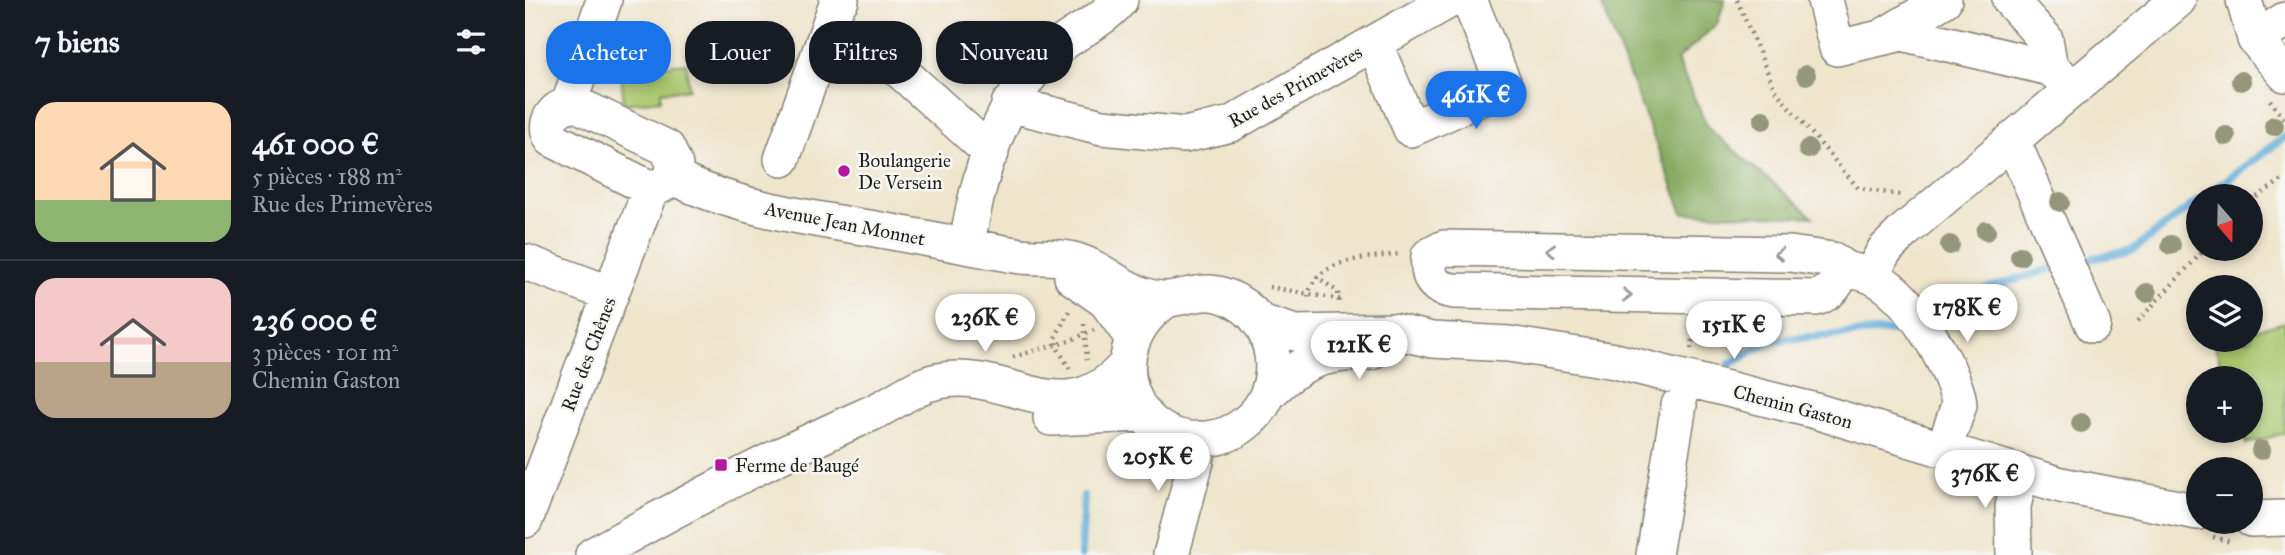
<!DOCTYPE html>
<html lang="fr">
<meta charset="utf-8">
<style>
:root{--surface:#171b24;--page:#242831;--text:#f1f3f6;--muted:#9ea1a6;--line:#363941;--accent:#1a73e8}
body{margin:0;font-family:"IM FELL Great Primer",serif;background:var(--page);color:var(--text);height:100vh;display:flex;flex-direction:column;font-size:26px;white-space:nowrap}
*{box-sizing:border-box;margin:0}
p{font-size:23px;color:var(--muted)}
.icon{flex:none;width:38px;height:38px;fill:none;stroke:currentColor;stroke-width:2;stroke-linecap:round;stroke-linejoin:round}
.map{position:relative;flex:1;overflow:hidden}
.details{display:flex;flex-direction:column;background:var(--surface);width:525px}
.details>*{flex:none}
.top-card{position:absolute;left:21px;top:21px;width:665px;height:63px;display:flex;gap:14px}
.needle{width:46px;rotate:160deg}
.fabs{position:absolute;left:1661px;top:184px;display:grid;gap:14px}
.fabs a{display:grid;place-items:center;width:77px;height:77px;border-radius:50%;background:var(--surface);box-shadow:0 4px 10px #0003;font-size:35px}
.price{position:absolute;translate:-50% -60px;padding:0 16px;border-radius:24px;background:#fff;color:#222;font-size:23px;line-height:46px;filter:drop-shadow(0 2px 4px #0008)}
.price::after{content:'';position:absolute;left:50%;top:42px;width:21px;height:16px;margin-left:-10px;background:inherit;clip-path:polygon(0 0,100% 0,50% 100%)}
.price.selected{background:var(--accent);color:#fff}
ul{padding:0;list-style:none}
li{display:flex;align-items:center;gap:21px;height:175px;padding:0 35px}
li+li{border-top:2px solid var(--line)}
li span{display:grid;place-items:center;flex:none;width:196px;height:140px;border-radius:21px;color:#555}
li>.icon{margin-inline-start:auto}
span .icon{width:84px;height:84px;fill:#fffc;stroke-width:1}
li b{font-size:30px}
h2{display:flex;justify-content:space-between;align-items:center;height:84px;padding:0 35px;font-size:30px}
.tag{padding:0 24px;border-radius:28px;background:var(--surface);box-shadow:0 4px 10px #0003;font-size:24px;line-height:63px}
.tag.selected{background:var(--accent);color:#fff}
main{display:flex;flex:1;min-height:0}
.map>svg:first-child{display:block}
.green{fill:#a9c76e;stroke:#627245;stroke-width:2}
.forest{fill:#86ac61;stroke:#51643e;stroke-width:2}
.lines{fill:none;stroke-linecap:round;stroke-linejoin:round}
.stream{stroke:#60acd9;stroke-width:8}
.minor-casing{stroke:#858074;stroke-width:38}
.path{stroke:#858074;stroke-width:4.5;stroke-dasharray:2 5;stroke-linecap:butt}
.minor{stroke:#fff;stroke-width:35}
.tree{fill:#95977b}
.oneway{stroke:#999}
.poi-dot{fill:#b5179e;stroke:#f6f6f2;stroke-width:2.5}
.labels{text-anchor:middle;stroke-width:5;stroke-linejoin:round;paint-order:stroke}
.street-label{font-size:19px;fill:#1c1c1c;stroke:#f6f6f2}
.poi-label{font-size:19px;fill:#1c1c1c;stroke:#f6f6f2;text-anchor:start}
</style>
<main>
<section class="details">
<h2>7 biens<svg class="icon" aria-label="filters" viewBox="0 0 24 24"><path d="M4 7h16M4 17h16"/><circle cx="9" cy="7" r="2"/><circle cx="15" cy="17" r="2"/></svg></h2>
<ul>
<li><span style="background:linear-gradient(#ffd9b3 70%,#8fb573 0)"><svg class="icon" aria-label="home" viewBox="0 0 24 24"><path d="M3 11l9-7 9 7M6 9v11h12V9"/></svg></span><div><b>461 000 €</b><p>5 pièces · 188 m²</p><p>Rue des Primevères</p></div></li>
<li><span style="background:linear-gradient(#f6c9c9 60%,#b9a48a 0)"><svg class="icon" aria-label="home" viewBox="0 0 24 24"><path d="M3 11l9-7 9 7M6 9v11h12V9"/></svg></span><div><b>236 000 €</b><p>3 pièces · 101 m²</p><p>Chemin Gaston</p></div></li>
</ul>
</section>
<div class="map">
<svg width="1760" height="555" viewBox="0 0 1760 555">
<rect width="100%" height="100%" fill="#f6f6f2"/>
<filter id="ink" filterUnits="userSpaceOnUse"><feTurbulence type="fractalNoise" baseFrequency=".0143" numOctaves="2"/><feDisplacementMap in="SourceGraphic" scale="14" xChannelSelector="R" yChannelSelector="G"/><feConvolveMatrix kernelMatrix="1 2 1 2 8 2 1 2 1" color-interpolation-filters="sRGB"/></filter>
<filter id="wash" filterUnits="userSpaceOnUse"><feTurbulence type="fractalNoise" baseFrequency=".00686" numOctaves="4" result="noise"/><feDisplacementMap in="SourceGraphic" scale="28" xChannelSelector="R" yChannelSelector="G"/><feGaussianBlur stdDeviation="1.57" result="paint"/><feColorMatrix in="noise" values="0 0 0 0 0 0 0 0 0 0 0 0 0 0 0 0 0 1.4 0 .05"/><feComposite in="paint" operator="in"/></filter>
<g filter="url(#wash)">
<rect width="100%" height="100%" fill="#eee5cc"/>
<path class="green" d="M131,49L133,66L161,63L164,89L136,92V100L99,104L94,54Z
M1760,322V433L1721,444L1717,431L1726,430V378H1700L1689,342L1726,340V331Z"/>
<path class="forest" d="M1075,0H1200L1192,24L1152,60L1183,128L1288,217L1158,213Z"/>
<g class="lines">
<path class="stream" d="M1680,196L1760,137
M1550,262L1608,250L1673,201
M1422,301L1534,266
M1205,364L1246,340L1376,330
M556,555L559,496"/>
</g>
</g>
<g filter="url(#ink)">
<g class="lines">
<g class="minor-casing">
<path id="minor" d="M1300,0L1312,48L1377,33L1525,68L1550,88
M1485,0L1520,39L1525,68
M1719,0L1730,39L1760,20
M1357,37L1419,0
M1730,39L1760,74
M849,43L886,129L980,87L947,7L939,0
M371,67L466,153
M44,104L79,0
M51,104L142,148L150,165C147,182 135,191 118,185L27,139C16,121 32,104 51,104Z
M484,104L577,127L660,135L706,124L925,0
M1487,140L1568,325
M257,159L311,6L316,0
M146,176C211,209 285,218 355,230C402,238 449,248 496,256C511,258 528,256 543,259C575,265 594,289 624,297C659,307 678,276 720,307C746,327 754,363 743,393C736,413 715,432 693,437C608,457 566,348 643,299
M442,245C452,180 473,107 519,59C541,35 574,25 595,0
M0,262L86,294
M1316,270C1313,285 1305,293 1291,298L929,291C907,288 902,277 904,256L919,248L1265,254L1308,260C1328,277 1326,267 1346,276C1384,293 1422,358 1433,397L1434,405L1419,449
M1346,276L1359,251L1378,232L1653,0
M547,277L581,301L607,337
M735,322L770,333L868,331L907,340L984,344L1090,361L1287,410L1536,485L1673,512
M743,394C779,358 796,355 846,352
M526,418L619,414
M1726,519L1760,518
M0,520L126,188
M68,555C159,504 251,455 347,413C370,403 388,386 413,381C486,367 537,437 601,365
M646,555L671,461L674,439
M1129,555L1154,405
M1489,555L1488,506L1496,473"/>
</g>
<path class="path" d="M1212,0L1250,90L1333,188L1375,195
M1745,100L1760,121
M1726,201L1760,178
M791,276L813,292L814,302
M744,287L818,300
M783,297C789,258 843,258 875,254
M544,311L530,338L533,349L545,369
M1613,321L1681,248
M559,324L562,360
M1166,349L1170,325
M488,357L544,341L569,330
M1688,537L1706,542"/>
<use href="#minor" class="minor"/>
</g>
<g class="tree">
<circle cx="1281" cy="75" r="10"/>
<circle cx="1716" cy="81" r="10"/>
<circle cx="1238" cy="120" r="10"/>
<circle cx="1749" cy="126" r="10"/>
<circle cx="1701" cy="136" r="10"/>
<circle cx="1283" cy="149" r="10"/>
<circle cx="1535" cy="202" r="10"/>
<circle cx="1461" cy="231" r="10"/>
<circle cx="1425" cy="245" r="10"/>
<circle cx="1646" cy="245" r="10"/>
<circle cx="1495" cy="256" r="10"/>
<circle cx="1622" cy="293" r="10"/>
<circle cx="1451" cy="305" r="10"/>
<circle cx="1556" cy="423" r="10"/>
<circle cx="1736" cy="450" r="10"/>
</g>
<defs><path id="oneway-chevron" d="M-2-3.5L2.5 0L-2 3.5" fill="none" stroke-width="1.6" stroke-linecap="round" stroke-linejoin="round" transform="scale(1.75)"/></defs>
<g class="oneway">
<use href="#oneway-chevron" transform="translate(1026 250) rotate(-179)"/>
<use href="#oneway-chevron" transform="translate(1254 254) rotate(-179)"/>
<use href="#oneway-chevron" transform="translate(1102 295) rotate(1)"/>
</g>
</g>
<g class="poi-dot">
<circle cx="319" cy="171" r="7"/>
<rect x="189" y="458" width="14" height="14" rx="3.5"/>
</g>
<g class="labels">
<g class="street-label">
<text transform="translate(770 86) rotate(-29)" y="7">Rue des Primevères</text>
<text transform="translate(320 223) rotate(11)" y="7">Avenue Jean Monnet</text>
<text transform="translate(63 354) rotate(-69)" y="7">Rue des Chênes</text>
<text transform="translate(1268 406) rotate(15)" y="7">Chemin Gaston</text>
</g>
<g class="poi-label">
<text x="333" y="167">Boulangerie<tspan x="333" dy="22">De Versein</tspan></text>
<text x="210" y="472">Ferme de Baugé</text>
</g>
</g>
</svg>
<div class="fabs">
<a><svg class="needle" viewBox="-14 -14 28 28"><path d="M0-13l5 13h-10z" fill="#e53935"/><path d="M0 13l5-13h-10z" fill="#9ea1a6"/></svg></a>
<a><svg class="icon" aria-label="layers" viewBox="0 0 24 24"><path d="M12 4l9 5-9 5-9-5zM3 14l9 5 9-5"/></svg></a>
<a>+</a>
<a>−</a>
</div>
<b class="price selected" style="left:951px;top:131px">461K €</b>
<b class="price" style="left:1442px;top:344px">178K €</b>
<b class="price" style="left:460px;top:354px">236K €</b>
<b class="price" style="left:1209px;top:361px">151K €</b>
<b class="price" style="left:834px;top:381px">121K €</b>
<b class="price" style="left:633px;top:493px">205K €</b>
<b class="price" style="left:1460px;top:510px">376K €</b>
<div class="top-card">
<a class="tag selected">Acheter</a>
<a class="tag">Louer</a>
<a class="tag">Filtres</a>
<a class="tag">Nouveau</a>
</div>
</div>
</main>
